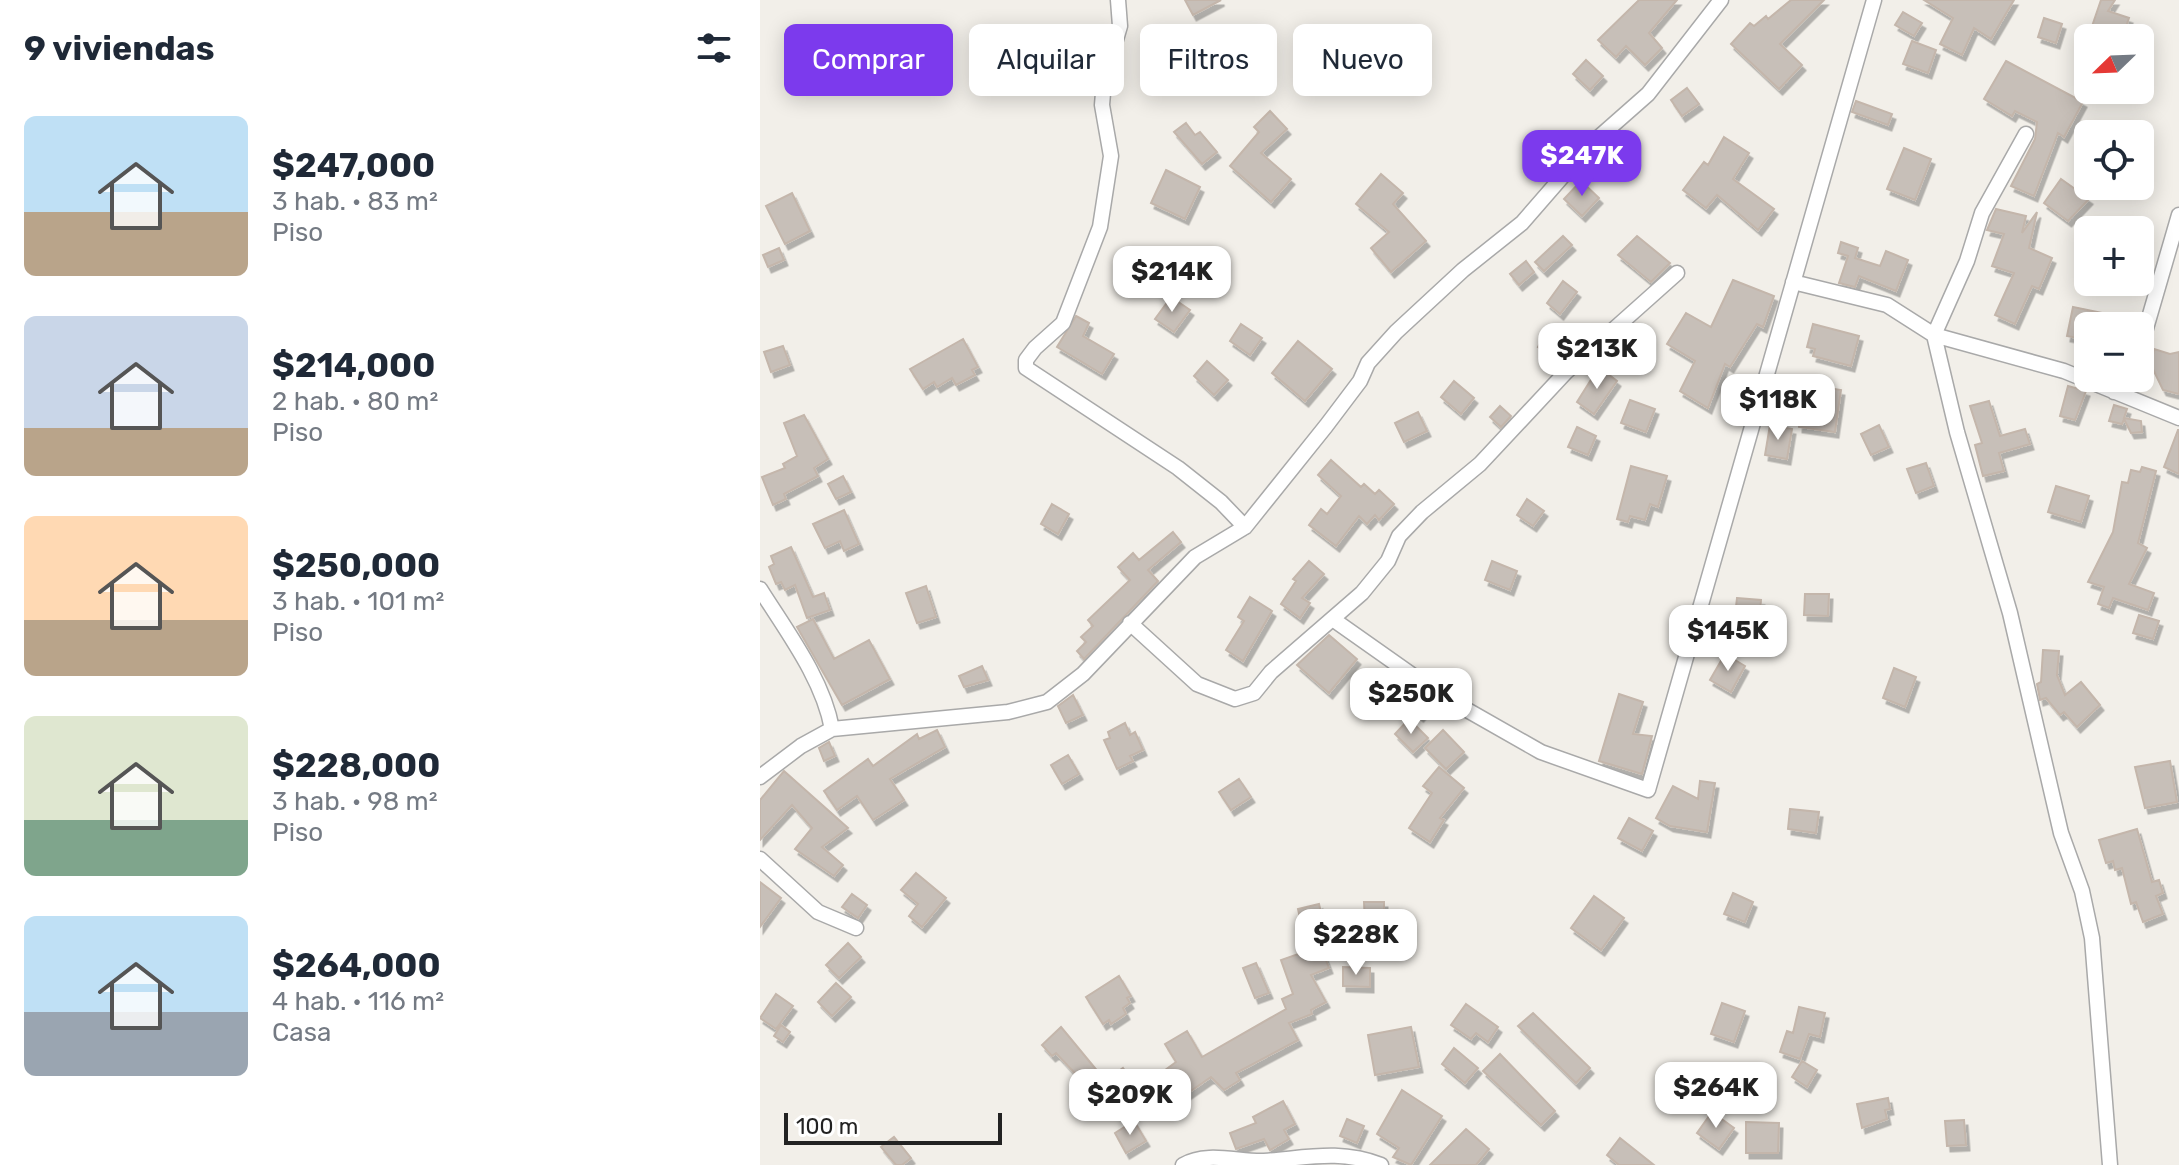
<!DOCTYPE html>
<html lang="es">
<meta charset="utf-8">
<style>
:root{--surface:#fff;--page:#f6f6f7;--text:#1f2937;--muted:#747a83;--accent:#7c3aed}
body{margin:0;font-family:Rubik,sans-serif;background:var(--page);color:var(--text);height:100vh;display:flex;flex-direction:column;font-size:30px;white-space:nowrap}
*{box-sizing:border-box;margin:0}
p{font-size:26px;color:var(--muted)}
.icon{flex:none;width:44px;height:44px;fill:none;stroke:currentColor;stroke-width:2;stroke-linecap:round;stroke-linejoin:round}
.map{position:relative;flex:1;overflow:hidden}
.panel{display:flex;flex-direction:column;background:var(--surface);width:760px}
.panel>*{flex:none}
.hud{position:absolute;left:24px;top:24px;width:760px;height:72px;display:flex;gap:16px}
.needle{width:52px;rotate:247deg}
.fabs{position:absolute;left:1314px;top:24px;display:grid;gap:16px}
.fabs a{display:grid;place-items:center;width:80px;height:80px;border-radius:12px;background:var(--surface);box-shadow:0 4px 20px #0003;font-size:40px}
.scale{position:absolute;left:24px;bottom:20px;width:218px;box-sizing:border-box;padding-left:8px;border:4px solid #222;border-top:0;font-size:22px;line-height:28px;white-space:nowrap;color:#222;-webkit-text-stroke:6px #fff;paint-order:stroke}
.price{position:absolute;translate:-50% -68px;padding:0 18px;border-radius:16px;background:#fff;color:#222;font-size:26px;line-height:52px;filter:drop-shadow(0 2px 4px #0008)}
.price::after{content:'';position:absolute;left:50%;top:48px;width:24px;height:18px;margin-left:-12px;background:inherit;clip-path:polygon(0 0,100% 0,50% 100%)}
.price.on{background:var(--accent);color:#fff}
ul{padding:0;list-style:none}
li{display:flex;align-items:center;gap:24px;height:200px;padding:0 24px}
li span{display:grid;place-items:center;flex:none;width:224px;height:160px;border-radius:12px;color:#555}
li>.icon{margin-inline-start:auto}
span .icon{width:96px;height:96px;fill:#fffc;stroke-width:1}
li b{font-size:34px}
h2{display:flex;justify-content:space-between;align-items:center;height:96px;padding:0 24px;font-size:34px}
.tag{padding:0 28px;border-radius:12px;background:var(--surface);box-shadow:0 4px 20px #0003;font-size:28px;line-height:72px}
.tag.on{background:var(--accent);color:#fff}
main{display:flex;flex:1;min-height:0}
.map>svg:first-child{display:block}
.building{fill:#c7bfb8;stroke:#c4b6ab;stroke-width:2;filter:url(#shadow)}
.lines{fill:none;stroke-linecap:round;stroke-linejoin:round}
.street-casing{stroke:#a9a9a9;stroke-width:17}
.street{stroke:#fff;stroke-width:14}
</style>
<main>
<section class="panel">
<h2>9 viviendas<svg class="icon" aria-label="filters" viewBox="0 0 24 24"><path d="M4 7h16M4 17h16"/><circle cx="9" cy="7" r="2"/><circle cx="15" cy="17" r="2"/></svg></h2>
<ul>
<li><span style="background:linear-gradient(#bfe0f5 60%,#b9a48a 0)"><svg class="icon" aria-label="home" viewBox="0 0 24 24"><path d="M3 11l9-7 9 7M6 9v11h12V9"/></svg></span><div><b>$247,000</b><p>3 hab. · 83 m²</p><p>Piso</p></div></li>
<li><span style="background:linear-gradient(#c9d6e8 70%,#b9a48a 0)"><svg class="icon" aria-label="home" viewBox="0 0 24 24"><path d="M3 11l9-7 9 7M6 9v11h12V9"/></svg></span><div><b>$214,000</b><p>2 hab. · 80 m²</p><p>Piso</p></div></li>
<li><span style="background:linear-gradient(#ffd9b3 65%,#b9a48a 0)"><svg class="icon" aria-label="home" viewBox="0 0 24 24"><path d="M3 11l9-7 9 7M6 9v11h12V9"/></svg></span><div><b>$250,000</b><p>3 hab. · 101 m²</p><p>Piso</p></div></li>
<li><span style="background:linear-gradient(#dfe7d0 65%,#7fa58c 0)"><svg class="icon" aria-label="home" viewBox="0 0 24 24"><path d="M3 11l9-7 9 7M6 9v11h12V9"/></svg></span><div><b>$228,000</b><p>3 hab. · 98 m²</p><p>Piso</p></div></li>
<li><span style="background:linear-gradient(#bfe0f5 60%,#9aa5b1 0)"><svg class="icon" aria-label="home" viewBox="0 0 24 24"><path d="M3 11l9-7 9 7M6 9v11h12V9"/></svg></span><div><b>$264,000</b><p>4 hab. · 116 m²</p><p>Casa</p></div></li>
</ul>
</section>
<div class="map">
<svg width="1419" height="1165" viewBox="0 0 1419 1165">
<defs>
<filter id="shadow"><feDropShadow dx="3.5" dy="5.5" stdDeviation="0" flood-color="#0004"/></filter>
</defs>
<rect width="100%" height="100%" fill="#f2efe9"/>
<path class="building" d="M425,0H461L433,15Z
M879,0H917L889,33L902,48L885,65L866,46L856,57L838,40Z
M1031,0H1064L1020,44L1042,65L1019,89L971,44L990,23L994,26L1006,16L1008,19Z
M1164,0H1254L1231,39L1214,28L1202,55L1180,44L1193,18Z
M1341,0H1355L1348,11L1369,18L1362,38H1328Z
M1143,12L1162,23L1154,36L1135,25Z
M1284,18L1302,24L1296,43L1278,37Z
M1152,41L1176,50L1168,73L1143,64Z
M826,60L843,76L830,90L813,74Z
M1246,61L1323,102L1304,137L1298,133L1274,196L1251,186L1275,139L1277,122L1255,111L1252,116L1224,99Z
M927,88L939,104L922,116L911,100Z
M1096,101L1132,114L1128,125L1092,112Z
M510,111L527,129L501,153L531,179L511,202L470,166L499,132L494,127Z
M426,123L435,135L440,132L457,152L442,164L414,132Z
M964,137L989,153L973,179L1014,209L998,230L957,195L946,208L923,190L944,162L948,165Z
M1144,148L1171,159L1155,200L1127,189Z
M406,170L440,187L425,219L391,203Z
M621,174L643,193L633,204L666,241L631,272L611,248L629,232L596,204Z
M1301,179L1329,199L1308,221L1284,203Z
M821,181L839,198L822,216L804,199Z
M32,193L50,231L25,244L6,206Z
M1236,209L1266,216L1262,233L1277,212L1269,248L1292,258L1279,289L1272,286L1255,324L1235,315L1254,273L1232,266L1244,234L1227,230Z
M803,236L812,245L784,271L775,262Z
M877,236L910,263L891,282L858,255Z
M1081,242L1098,248L1095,258L1120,266L1126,251L1148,260L1136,291L1099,276L1095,287L1079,283L1088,256L1078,253Z
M19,248L24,260L8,267L3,255Z
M766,261L774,272L759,285L750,274Z
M973,280L1014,296L1003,327L997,324L970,367L965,364L948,408L920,391L935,361L907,344L926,313L951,327Z
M803,281L817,292L800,314L787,303Z
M411,297L430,310L414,332L395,319Z
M1313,307L1352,315L1350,326H1328V340L1307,336Z
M316,316L329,323L323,336L354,354L342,374L297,347Z
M481,324L502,338L490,355L470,341Z
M1053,324L1099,336L1091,366L1053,356L1055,349L1047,347Z
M788,328L806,338L795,357L778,347Z
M203,339L218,367L212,370L215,375L196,385L192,378L177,387L174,382L163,389L150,369Z
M538,341L572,369L545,401L512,373Z
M23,346L30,365L11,372L4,352Z
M1394,349L1410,354L1419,352V394L1403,390L1391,365Z
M447,361L468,380L454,395L434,376Z
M839,367L857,381L834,414L817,402Z
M694,381L714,398L701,414L681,397Z
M1308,386L1326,391L1315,420L1300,416Z
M1062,387L1081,390L1075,432L1039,427L1043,389L1062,392Z
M870,400L895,409L886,432L861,423Z
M1229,401L1240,436L1265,429L1270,444L1239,453L1244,471L1223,476L1215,445L1222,443L1210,406Z
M1354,405L1367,409L1364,418L1381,421L1382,432L1371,433L1364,419L1362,424L1349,421Z
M740,406L751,416L741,427L730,417Z
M658,412L667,431L644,442L635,423Z
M44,415L68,459L54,468L58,476L24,494L26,499L13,505L2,477L25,468L23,464L37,456L24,423Z
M1010,425L1032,429L1027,459L1005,455Z
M1119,425L1129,447L1111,455L1101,434Z
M817,427L836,436L828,455L808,447Z
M1418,430H1419V474L1404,467Z
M571,460L601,487L604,484L615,494L619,490L634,504L619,520L615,515L607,524L599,516L576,546L549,525L561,509L567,514L581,496L558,475Z
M1166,463L1174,486L1156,493L1147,469Z
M871,466L907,476L898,507L890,504L885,520L870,516L868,522L857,519Z
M1382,467L1396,471L1378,543L1387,548L1369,584L1394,593L1388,610L1353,598L1349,608L1338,604L1344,587L1328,582L1353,532L1362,482L1368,483L1371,470L1380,472Z
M83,476L91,492L76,499L68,484Z
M1296,486L1329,496L1321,522L1288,512Z
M767,499L784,511L773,526L757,515Z
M292,504L309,514L298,534L281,524Z
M84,510L99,544L84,551L80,541L65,548L53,524Z
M413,532L421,542L388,570L398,581L324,659L317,651L326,642L321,637L333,626L328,620L370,580L358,567L373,553L379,560Z
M31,547L53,597L64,593L70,610L47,618L35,585L25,590L21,582L16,584L9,567L14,564L11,556Z
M549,561L564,574L542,598L550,603L540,618L521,604L536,581L533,579Z
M732,561L757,571L750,590L725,580Z
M166,586L176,617L157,623L146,593Z
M1045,594H1069L1068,616L1044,615Z
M490,597L512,611L483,661L466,650L484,621L478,617Z
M977,598L1001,600L998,635L973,633Z
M1379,615L1399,621L1393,639L1373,633Z
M53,619L74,659L109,640L130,679L82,705L37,627Z
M569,635L597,659L569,693L537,665Z
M1283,650L1299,651L1297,675L1305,695L1321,682L1340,705L1317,727L1304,712L1300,715L1286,698L1280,700L1277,684L1281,682Z
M965,654L985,666L971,692L950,680Z
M222,666L228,680L204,687L199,676Z
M1134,668L1156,677L1145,707L1123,698Z
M651,686L672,702L660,716L640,700Z
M859,694L883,702L873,734L892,736L882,774L839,761Z
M313,695L323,715L306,723L298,706Z
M649,719L668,738L653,752L635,734Z
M365,723L370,735L375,732L383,750L370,756L373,761L357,769L344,740L350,738L348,732Z
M177,730L185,747L130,779L144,800L113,820L97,796L77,810L64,791L108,759L113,766L157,734L159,739Z
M683,730L704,752L686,769L665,748Z
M69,742L75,756L64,761L59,748Z
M308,755L319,774L302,784L291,765Z
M1410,761L1417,802L1385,808L1375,767Z
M679,767L704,788L680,818L684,820L670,842L649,828L672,793L663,786Z
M24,771L88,828L62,847L83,865L74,876L35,849L52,828L32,805L0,840V800Z
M479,779L491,797L471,810L459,792Z
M940,781L955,783L947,832L910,826L896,818L913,786L938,799Z
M1030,809L1059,812L1056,833L1028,829Z
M869,818L893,831L882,851L858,838Z
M1377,829L1392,882L1399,880L1403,893L1396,896L1403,914L1383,922L1376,902L1371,904L1362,868L1355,870L1353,861L1346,863L1339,840Z
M156,873L186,898L162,927L149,916L158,904L141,890Z
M0,882L21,898L0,927Z
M973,893L993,902L985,922L964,914Z
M92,894L107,905L98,918L82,907Z
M834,896L864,918L841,950L811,928Z
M604,902H624V924H605Z
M559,904L565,930L555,932L569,968L551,975L566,1002L551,1010L552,1014L529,1023L538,1040L476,1073L480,1080L464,1090L451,1077L415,1102L397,1076L416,1062L405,1044L427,1031L442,1057L526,1009L522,999L533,994L521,960L547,951L538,909Z
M88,943L101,957L79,978L66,965Z
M496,963L509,993L495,998L483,968Z
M583,967L610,968V987L583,986Z
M359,976L371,996L367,998L370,1003L363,1008L366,1014L351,1024L349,1020L343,1024L326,997Z
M76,983L91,997L72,1016L58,1002Z
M16,994L33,1006L16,1029L0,1018Z
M962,1003L985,1011L974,1042L951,1034Z
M706,1004L738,1027L728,1042L716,1033L711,1039L691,1025Z
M1039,1007L1065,1013L1060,1037L1049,1034L1040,1059L1020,1052L1027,1031L1033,1033Z
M773,1013L830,1068L816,1083L758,1026Z
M21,1025L30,1032L23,1042L14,1036Z
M301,1027L339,1073L326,1085L296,1053L292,1056L282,1045Z
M651,1027L659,1067L615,1075L608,1035Z
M694,1048L718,1068L705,1083L682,1064Z
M740,1054L795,1111L781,1125L723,1071Z
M1042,1061L1057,1070L1047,1087L1032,1077Z
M363,1068L379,1089L373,1093L380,1103L366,1113L344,1082Z
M642,1090L682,1116L651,1165L633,1157L639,1148L617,1134Z
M1128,1098L1130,1109L1125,1110L1127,1119L1102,1128L1097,1104Z
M523,1101L535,1124L524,1130L529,1139L510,1150L504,1139L476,1149L470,1133L496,1123L493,1117Z
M952,1112L974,1128L959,1149L937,1133Z
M587,1119L604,1126L597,1143L580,1136Z
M1204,1120L1206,1145L1187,1146L1185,1121Z
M374,1121L386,1141L366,1153L355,1133Z
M986,1122L1019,1123L1018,1153H986Z
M706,1129L729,1149L716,1165H670Z
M134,1137L151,1158L142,1165H136L121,1147Z
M860,1138L894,1165H859L847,1155Z"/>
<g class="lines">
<g class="street-casing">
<path id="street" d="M358,0L360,26L344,81L342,105L351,156L340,227L303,323L275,348L266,360V368L418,468L461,502L485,527
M1266,134L1222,213L1207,261L1174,335L1304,371L1419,418
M1033,282L1127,305L1174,335L1197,432L1250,613L1301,833L1322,891L1332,938L1350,1165
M1380,349L1419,215
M1354,392L1363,378
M0,589C27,632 63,679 72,729
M574,620L679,694L781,752L888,790L1114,0
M370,623L437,684L475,699L494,693L511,672L602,593L628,561L639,536L662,512L720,464L806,372L917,273
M0,777L41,746L72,729L248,712L287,702L323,674L435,557L485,527L566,426L600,381L608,363L636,332L703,270L762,223L829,146L888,94L961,0
M0,859L58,912L96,928
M423,1165C447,1151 478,1162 504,1161C546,1158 580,1149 621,1165"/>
</g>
<use href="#street" class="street"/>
</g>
</svg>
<div class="fabs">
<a><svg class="needle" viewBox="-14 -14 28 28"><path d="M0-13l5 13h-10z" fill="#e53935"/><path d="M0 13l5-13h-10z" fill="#747a83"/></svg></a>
<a><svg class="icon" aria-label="locate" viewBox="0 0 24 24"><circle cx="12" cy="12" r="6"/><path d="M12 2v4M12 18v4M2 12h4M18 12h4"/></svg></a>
<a>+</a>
<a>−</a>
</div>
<div class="scale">100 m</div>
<b class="price on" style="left:822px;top:198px">$247K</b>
<b class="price" style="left:412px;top:314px">$214K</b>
<b class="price" style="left:837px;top:391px">$213K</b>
<b class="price" style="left:1018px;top:442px">$118K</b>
<b class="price" style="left:968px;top:673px">$145K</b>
<b class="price" style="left:651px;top:736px">$250K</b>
<b class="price" style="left:596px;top:977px">$228K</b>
<b class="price" style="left:956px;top:1130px">$264K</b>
<b class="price" style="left:370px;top:1137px">$209K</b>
<div class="hud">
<a class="tag on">Comprar</a>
<a class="tag">Alquilar</a>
<a class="tag">Filtros</a>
<a class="tag">Nuevo</a>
</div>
</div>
</main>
